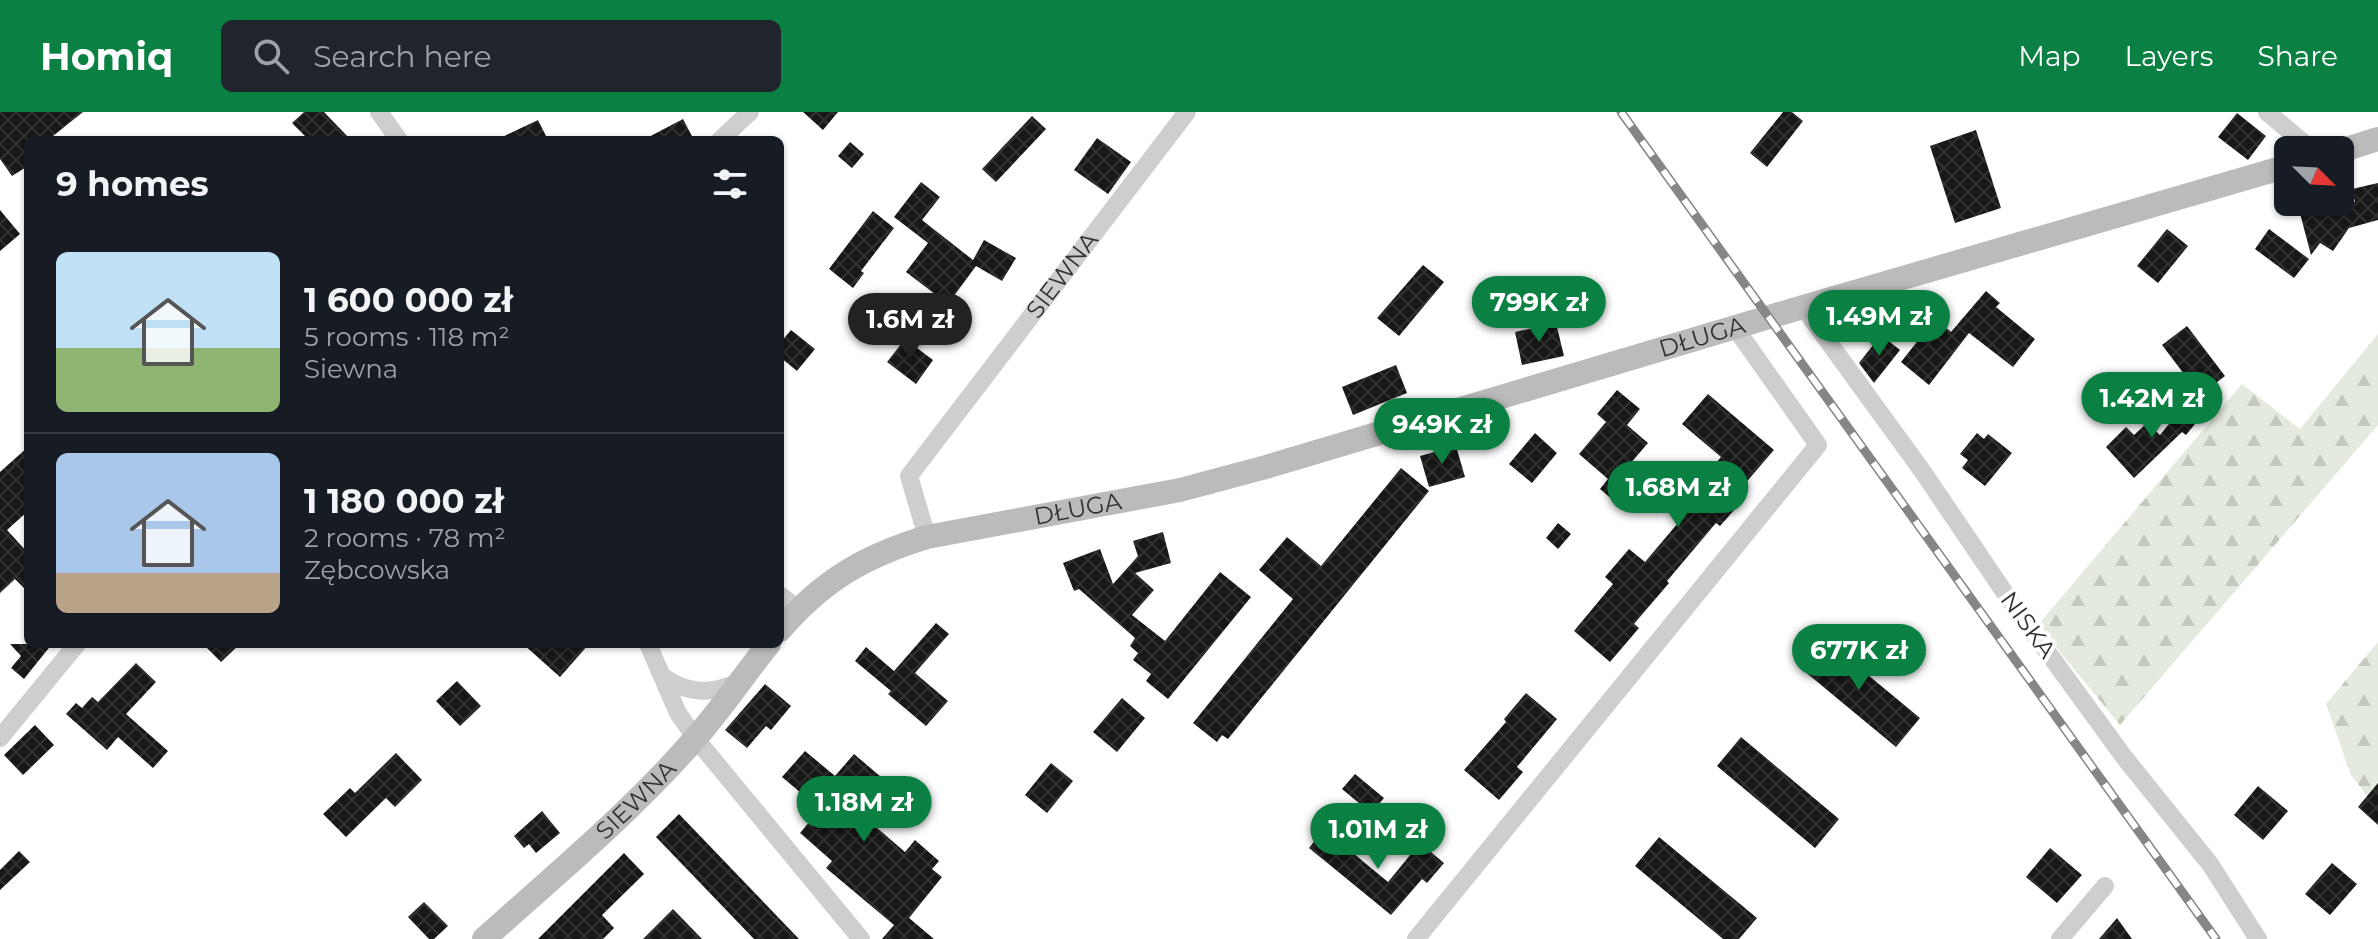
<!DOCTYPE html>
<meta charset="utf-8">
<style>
:root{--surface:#171b24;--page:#20242c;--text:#f1f3f6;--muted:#9ea1a6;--line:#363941;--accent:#0b8043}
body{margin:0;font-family:Montserrat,sans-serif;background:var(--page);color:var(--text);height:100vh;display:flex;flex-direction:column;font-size:30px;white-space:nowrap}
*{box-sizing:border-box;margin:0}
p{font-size:26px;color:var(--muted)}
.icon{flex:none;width:44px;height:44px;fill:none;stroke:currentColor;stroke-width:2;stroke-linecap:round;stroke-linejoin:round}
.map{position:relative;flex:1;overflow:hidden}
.side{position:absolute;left:24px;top:24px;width:760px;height:512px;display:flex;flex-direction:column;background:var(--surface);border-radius:12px;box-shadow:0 2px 6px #0004}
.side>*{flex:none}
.needle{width:52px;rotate:114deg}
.fabs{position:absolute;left:2274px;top:24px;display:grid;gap:16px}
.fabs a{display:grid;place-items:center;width:80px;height:80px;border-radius:12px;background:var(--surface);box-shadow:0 2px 6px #0004;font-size:40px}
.price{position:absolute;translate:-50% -68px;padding:0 18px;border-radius:28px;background:var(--accent);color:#fff;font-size:26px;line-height:52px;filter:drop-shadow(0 2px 4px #0008)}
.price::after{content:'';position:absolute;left:50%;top:48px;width:24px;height:18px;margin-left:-12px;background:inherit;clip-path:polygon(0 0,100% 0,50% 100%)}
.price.active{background:#222;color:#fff}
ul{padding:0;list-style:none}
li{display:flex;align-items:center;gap:24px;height:200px;padding:0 32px}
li+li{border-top:2px solid var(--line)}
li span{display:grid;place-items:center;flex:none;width:224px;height:160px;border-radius:12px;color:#555}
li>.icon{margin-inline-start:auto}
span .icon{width:96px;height:96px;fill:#fffc;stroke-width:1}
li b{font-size:34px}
h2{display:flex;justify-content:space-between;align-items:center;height:96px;padding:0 32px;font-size:34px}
header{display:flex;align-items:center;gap:48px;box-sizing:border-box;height:112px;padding:0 40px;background:var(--accent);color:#fff}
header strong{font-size:38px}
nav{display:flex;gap:44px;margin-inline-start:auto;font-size:28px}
.search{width:560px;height:72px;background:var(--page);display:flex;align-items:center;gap:20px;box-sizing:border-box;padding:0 28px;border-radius:12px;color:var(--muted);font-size:30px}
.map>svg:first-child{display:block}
.forest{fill:url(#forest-firs)}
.building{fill:url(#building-cross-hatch)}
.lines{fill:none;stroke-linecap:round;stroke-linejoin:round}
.street{stroke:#cecece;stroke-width:18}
.secondary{stroke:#bbb;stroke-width:24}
.rail-casing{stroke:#868686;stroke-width:9}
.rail{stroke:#fff;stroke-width:6;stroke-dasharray:18;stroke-linecap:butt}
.labels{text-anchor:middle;stroke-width:8;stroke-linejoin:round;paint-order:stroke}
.street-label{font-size:24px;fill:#313131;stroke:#fff}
</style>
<header>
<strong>Homiq</strong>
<div class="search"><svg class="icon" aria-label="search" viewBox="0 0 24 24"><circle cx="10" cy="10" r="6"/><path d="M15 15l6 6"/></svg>Search here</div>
<nav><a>Map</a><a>Layers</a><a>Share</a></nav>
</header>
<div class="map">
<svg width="2378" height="827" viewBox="0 0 2378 827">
<defs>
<pattern id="forest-firs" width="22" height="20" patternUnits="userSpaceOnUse" patternTransform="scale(2)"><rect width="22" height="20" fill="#e4eadd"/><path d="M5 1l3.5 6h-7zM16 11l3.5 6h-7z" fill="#c4c9be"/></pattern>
<pattern id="building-cross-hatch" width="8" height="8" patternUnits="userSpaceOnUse" patternTransform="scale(2)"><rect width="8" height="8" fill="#181818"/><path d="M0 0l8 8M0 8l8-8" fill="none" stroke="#313131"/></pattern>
</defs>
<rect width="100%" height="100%" fill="#fff"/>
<path class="forest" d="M2378,222V313L2120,613L2038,513L2242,272L2300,317Z
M2378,530V698L2351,663L2326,592Z"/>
<path class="building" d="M0,0H83L48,28H28V54L12,64L0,47Z
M304,0H324L351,28H309L292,11Z
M803,0H838L823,18Z
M1783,0H1792L1803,9L1767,55L1750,41Z
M2237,1L2266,24L2248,48L2218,25Z
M1032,4L1046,17L996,70L982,57Z
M683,7L694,28H643Z
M538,8L548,28H496Z
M1976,18L2001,96L1955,111L1930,34Z
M1097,26L1131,50L1108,82L1074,58Z
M850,30L864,42L852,56L838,44Z
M921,70L940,85L922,108L973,148L984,128L1016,146L1002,169L976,154L948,192L906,160L928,131L894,105Z
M2378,71V108L2349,116L2333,139L2320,131L2311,143L2297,90H2355L2352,77Z
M0,98L20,122L0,139Z
M873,99L894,116L861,159L864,161L853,176L829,157Z
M2167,117L2188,134L2158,171L2137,154Z
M2269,117L2309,147L2294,166L2255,137Z
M1423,153L1444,170L1399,224L1377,206Z
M1986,179L2000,191L1996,195L2035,227L2013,255L1969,221L1929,273L1901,250L1935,207L1951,220Z
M1556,211L1564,244L1522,253L1515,220Z
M2187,214L2225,264L2200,283L2162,233Z
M791,218L815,237L797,259L780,245V231Z
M1881,223L1900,238L1874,271L1859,251Z
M905,227L933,248L916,272L887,250Z
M1396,253L1407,281L1353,303L1342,275Z
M1617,278L1640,297L1627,313L1648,331L1623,360L1632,368L1614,389L1600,377L1608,367L1579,342L1606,310L1597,302Z
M1708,282L1774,338L1736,382L1743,388L1720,414L1716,411L1667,469L1669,471L1634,512L1639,516L1610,550L1574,519L1613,472L1605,465L1629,437L1645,450L1694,392L1687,386L1721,345L1682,312Z
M2189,287L2204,301L2186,323L2182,320L2134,366L2106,335L2126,315L2134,323L2147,311L2160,323Z
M1535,321L1557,341L1532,371L1509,352Z
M1977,321L1984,327L1988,322L2012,341L1985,374L1962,356L1968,348L1960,342Z
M1456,334L1465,365L1429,375L1420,344Z
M28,335V399L7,418L28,441V480L15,467L0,481V360Z
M1401,356L1429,379L1228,627L1222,623L1217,630L1193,611L1293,487L1259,458L1287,425L1321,454Z
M1558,411L1571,422L1558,437L1546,426Z
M1163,420L1171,451L1135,461L1154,478L1132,503L1165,529L1220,460L1251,485L1168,587L1146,569L1151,562L1133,548L1138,541L1130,534L1135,526L1079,477L1074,479L1063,451L1100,437L1113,472L1138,444L1133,429Z
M936,511L949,522L915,561L948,589L926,614L888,582L891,579L855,549L866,535L894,559Z
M1822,525L1920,606L1896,635L1798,554Z
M10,532H52L24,567L11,556L21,544Z
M203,532H240L221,550Z
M523,532H589L560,565Z
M136,551L156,570L126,602L168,639L153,656L118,625L107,638L66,602L76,591L82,596L92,585L98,590Z
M457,569L481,594L460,614L436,589Z
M765,572L791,594L771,618L766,614L747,636L725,618Z
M1526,581L1557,607L1517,655L1523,660L1499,688L1464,658L1506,610L1504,607Z
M1122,586L1145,606L1117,640L1093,620Z
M35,613L54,633L23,663L4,643Z
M1741,625L1839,707L1815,736L1717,654Z
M805,639L835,664L854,642L881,665L854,696L905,740L915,728L939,749L932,757L942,765L909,806L934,827H882L894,813L826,756L832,749L800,721L820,697L782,665Z
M396,641L422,668L395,695L386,686L346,725L323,702L350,676L355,681Z
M1051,651L1073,669L1047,701L1025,683Z
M1355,662L1384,686L1371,701L1342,677Z
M2378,671V713L2358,695Z
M2258,674L2288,699L2263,728L2234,703Z
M542,699L560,721L536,741L529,732L524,736L514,724Z
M679,702L799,827H754L656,725Z
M1324,717L1388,770L1420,731L1444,751L1427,771L1422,767L1391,803L1309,736Z
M1659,725L1757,806L1739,827H1723L1635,754Z
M2050,736L2082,763L2057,791L2026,765Z
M19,739L30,750L0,778V758Z
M624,741L644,762L602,803L614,816L603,827H538Z
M2332,751L2357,772L2330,803L2305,782Z
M424,790L448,814L434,827H429L408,805Z
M673,797L702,827H643Z
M2117,806L2132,827H2099Z"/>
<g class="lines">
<g class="street">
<path d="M379,0L399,28"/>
<path d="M2267,0L2312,38"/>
<path d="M720,28L750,0"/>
<path d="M1803,195L1923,360L2011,490L2124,645L2210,752L2258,827"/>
<path id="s1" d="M927,425L909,364L1187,0"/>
<path d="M780,483L798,497"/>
<path d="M648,532L678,601L696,627L861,827"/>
<path d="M662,564C687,582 711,583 739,570"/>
<path d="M0,626L77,532"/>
<path d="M1416,827L1818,333L1736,217"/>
<path d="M2060,827L2105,774"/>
</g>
<g class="secondary">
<path d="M2340,39L2378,27"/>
<path id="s2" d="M780,518C823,468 865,444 927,425L1180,378L1266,355L1803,195L2288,54"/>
<path id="s3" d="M484,827C555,763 630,701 693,629C720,599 743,564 769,532"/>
</g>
<g class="rail-casing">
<path id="rail" d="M1621,0L2216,827"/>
</g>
<use href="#rail" class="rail"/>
</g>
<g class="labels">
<g class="street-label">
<text dy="8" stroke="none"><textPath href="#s1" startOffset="316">SIEWNA</textPath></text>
<text dy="8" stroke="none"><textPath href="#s2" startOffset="978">DŁUGA</textPath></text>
<text dy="8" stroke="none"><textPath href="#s2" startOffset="330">DŁUGA</textPath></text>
<text transform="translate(2028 513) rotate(54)" y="8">NISKA</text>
<text dy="8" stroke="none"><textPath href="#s3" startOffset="206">SIEWNA</textPath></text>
</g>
</g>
</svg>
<div class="fabs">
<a><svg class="needle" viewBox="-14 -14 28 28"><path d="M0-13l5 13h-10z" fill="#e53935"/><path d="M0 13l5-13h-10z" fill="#9ea1a6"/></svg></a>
</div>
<b class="price" style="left:1539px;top:232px">799K zł</b>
<b class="price" style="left:1879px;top:246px">1.49M zł</b>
<b class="price active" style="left:910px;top:249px">1.6M zł</b>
<b class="price" style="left:2152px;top:328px">1.42M zł</b>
<b class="price" style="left:1442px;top:354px">949K zł</b>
<b class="price" style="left:1678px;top:417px">1.68M zł</b>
<b class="price" style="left:1859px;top:580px">677K zł</b>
<b class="price" style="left:864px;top:732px">1.18M zł</b>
<b class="price" style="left:1378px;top:759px">1.01M zł</b>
<section class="side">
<h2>9 homes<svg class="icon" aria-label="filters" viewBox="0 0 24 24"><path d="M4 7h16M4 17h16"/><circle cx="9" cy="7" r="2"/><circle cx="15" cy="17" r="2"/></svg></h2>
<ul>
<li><span style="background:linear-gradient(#bfe0f5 60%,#8fb573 0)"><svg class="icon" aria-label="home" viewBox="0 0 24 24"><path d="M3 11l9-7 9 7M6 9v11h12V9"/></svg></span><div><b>1 600 000 zł</b><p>5 rooms · 118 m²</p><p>Siewna</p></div></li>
<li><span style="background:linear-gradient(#a9c7e8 75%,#b9a48a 0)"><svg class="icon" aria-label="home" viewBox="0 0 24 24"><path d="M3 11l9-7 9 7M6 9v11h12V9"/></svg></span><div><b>1 180 000 zł</b><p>2 rooms · 78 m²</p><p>Zębcowska</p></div></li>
</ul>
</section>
</div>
